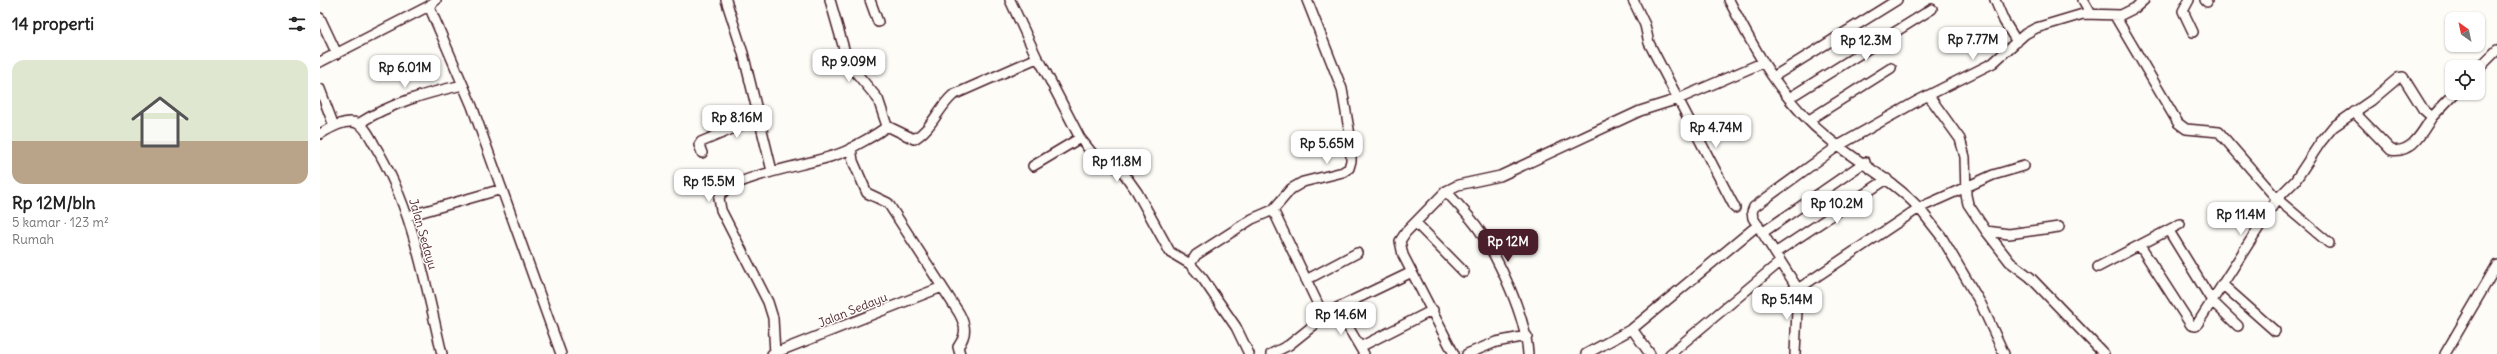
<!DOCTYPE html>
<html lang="id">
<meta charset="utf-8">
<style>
:root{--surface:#fff;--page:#f2f2f2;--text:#222;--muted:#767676;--line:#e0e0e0;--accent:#4a1f2b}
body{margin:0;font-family:Delius,sans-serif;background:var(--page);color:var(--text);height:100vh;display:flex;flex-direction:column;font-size:15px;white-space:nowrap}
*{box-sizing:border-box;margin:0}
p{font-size:13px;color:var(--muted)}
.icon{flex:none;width:22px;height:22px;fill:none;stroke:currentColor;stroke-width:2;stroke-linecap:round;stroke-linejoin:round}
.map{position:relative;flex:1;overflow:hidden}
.panel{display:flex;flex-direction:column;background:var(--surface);width:320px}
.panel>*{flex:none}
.needle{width:26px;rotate:327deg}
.tools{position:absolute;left:2125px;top:12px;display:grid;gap:8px}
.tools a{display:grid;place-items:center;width:40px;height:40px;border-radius:8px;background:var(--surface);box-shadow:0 1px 3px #0004;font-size:20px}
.price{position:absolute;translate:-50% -34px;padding:0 9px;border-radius:8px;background:#fff;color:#222;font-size:13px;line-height:26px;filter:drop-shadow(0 1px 2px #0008)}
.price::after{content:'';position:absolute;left:50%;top:24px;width:12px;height:9px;margin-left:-6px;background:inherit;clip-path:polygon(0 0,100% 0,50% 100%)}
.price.current{background:var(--accent);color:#fff}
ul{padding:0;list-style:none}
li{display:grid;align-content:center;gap:8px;height:212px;padding:0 12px}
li+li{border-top:1px solid var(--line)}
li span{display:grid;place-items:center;height:124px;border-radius:12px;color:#555}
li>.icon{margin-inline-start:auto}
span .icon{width:72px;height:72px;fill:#fffc;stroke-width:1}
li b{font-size:17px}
h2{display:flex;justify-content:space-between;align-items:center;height:48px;padding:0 12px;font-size:17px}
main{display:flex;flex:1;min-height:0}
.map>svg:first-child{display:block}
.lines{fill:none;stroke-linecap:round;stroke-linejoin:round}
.minor-casing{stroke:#4a1f2b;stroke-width:12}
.minor{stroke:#fdfcf7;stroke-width:9}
.labels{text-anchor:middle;stroke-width:3;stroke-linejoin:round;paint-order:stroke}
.street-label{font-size:12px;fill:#4a1f2b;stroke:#fdfcf7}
</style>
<main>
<section class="panel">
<h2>14 properti<svg class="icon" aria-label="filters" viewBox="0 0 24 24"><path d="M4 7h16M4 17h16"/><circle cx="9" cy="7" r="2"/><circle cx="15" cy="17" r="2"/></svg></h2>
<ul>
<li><span style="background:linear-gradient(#dfe7d0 65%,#b9a48a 0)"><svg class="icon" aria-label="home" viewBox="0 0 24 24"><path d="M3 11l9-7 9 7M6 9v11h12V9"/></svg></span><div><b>Rp 12M/bln</b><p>5 kamar · 123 m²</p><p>Rumah</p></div></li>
</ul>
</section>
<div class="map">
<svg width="2177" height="354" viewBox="0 0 2177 354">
<rect width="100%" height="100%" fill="#fdfcf7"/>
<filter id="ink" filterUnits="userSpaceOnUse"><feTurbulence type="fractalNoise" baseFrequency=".025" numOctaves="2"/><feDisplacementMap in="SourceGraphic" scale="8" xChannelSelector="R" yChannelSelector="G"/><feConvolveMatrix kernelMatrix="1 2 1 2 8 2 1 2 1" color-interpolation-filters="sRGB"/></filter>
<g filter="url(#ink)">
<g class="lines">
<g class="minor-casing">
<path id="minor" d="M406,0L423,53L452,171
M550,0L558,22
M690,0L717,58L721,63L760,138L772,153L802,171L817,192L850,252L870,264L883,279L916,327L929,354
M1313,0L1325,25L1329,43L1415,208
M1409,0C1435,51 1462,101 1508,138C1538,163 1572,179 1599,208L1478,289
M1675,0L1684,21L1697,42
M1763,0L1771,14
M1869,0L1863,11L1873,32
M1885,0L1887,2
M109,6L152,106L241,354
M1795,16L1858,123L1866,129L1899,132L1957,199L2009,243
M0,18L17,54
M0,62L109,6L116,0
M2158,69L2177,50
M1453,77L1577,0
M0,89L14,126
M1609,96L1640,139L1645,157L1646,195L1648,204L1666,231L1689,234L1739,227
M1469,98L1612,9
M2034,112L2071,150C2092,154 2102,132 2112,117
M1489,120L1571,68
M38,124C71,103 106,93 143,85
M567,126L594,139C612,129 618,108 633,95L717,58
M0,134C10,128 25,119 37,123C45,126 50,137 54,144C93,208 105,282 122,354
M531,148L533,161L547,193L568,203L639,313C646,326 647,334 638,347L640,354
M382,153L379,145L381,142L438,118
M713,166L760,138
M1126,191C1137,204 1151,217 1160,231C1180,262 1206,317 1208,354
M953,210L1004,317L1017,308L1092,272
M88,216L182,189
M1096,223L1144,272
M1666,231L1690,262L1710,277L1784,354
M1849,231L1892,301L1918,326
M1442,233L1545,162
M1820,246L1871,325L1876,326L1957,199L1975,181L2000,143L2013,127L2052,100L2078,78L2083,77L2103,109L2112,117L2135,93
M1455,253L1567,179
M870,264L876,255L932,219L953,210L971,189L983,182L1023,172L1029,168L1031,161V141L1022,89L987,0
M1778,267L1860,224
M986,280L1037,253
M1902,284L1955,331
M1017,308L1044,354
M1312,329L1330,354
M1040,347L1113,310
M452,354L622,287
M455,354L453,318L448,302L401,210L399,198C408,174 508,163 530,149C542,141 556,136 567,126L558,99L528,63L510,0
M951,354L969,345L1004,317
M1134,354L1083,255L1080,241L1086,232L1126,191L1138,185L1180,176L1320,111L1358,99L1442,63
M1147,354L1176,342L1207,336
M1266,354L1312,329L1438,225
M1350,354L1460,262
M1475,354L1478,289L1433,218L1432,212L1434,207L1518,146L1599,100L1673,63L1705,34L1716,28L1763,14L1801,15L1815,8L1824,0
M1684,354L1661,304L1621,236L1599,208L1673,175L1704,166
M2125,354L2177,265"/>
</g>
<use href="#minor" class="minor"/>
</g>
</g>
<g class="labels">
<g class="street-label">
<text transform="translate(103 234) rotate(74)" y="4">Jalan Sedayu</text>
<text transform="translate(533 310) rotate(-22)" y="4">Jalan Sedayu</text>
</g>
</g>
</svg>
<div class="tools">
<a><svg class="needle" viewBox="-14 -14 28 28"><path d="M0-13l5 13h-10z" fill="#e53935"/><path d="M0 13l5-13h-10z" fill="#767676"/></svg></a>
<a><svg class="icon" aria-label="locate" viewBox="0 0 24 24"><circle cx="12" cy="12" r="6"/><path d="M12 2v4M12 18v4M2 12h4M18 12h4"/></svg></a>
</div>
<b class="price" style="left:1653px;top:61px">Rp 7.77M</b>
<b class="price" style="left:1546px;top:62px">Rp 12.3M</b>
<b class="price" style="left:529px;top:83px">Rp 9.09M</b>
<b class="price" style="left:85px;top:89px">Rp 6.01M</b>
<b class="price" style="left:417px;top:139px">Rp 8.16M</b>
<b class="price" style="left:1396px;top:149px">Rp 4.74M</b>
<b class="price" style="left:1007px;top:165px">Rp 5.65M</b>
<b class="price" style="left:797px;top:183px">Rp 11.8M</b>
<b class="price" style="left:389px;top:203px">Rp 15.5M</b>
<b class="price" style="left:1517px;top:225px">Rp 10.2M</b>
<b class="price" style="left:1921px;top:236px">Rp 11.4M</b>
<b class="price current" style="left:1188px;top:263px">Rp 12M</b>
<b class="price" style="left:1467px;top:321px">Rp 5.14M</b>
<b class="price" style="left:1021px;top:336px">Rp 14.6M</b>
</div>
</main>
